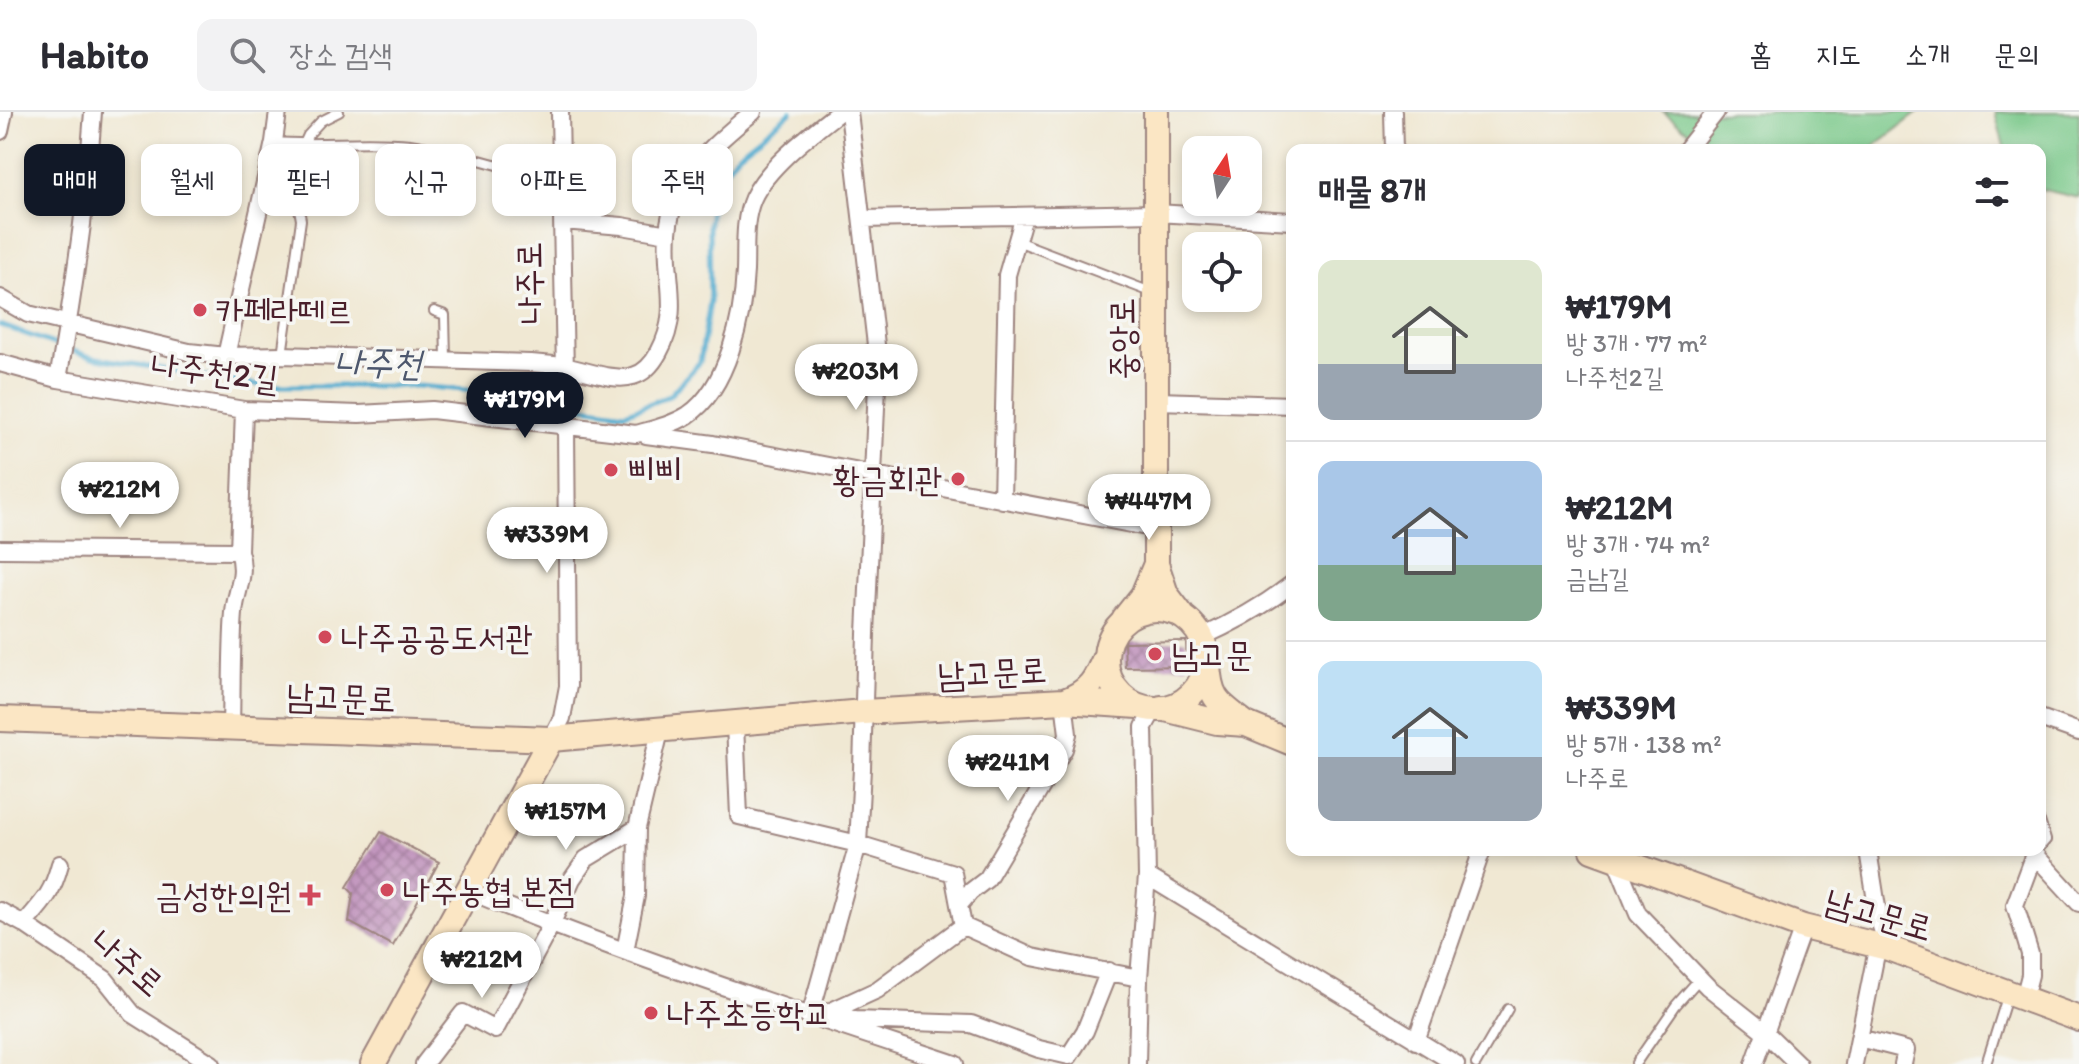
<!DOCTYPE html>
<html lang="ko">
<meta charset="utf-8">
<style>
:root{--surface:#fff;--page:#f2f2f3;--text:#2b2b33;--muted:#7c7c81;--line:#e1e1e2;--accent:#111827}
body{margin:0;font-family:Itim,"Poor Story",sans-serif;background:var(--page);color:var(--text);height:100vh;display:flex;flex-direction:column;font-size:30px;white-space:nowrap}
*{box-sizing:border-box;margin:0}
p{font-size:26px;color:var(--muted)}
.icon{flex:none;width:44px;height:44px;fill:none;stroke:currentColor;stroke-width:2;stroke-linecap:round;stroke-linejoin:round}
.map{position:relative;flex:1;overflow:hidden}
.panel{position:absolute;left:1286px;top:32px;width:760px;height:712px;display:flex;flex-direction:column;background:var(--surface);border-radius:16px;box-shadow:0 4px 12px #0003}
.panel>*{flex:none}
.top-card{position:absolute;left:24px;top:32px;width:760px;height:72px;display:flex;gap:16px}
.needle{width:52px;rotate:12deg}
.tools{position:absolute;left:1182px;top:24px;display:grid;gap:16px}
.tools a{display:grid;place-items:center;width:80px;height:80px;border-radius:16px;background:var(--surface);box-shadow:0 4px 12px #0003;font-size:40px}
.price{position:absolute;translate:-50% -68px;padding:0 18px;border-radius:28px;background:#fff;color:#222;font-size:26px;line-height:52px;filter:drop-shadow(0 2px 4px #0008)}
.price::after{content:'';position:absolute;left:50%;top:48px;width:24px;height:18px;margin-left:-12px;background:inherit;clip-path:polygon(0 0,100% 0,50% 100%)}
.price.current{background:var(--accent);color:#fff}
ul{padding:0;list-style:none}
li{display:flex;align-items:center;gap:24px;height:200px;padding:0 32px}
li+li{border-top:2px solid var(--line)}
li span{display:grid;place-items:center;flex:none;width:224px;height:160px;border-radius:16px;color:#555}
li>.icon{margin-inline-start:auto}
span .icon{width:96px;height:96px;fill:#fffc;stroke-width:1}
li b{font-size:34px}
h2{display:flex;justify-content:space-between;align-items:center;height:96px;padding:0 32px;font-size:34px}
.tag{padding:0 28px;border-radius:16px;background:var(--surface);box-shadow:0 4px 12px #0003;font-size:28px;line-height:72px}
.tag.current{background:var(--accent);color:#fff}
header{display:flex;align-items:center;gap:48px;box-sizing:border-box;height:112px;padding:0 40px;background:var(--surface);border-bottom:2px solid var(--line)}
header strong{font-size:38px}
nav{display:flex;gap:44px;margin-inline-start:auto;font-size:28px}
.search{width:560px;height:72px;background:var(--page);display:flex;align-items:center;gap:20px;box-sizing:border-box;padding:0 28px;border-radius:16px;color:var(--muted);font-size:30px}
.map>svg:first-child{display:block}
.park{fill:#79c889;stroke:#62745a;stroke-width:2}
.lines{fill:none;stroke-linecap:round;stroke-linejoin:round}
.stream{stroke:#51abcf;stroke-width:5}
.building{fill:url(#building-cross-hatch)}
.lane-casing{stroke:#9d847f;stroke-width:12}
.street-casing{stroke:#9d847f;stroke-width:20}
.secondary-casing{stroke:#9d847f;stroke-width:28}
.lane{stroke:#fff;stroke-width:8}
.street{stroke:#fff;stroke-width:16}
.secondary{stroke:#fbe6c4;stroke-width:24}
.poi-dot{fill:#d1495b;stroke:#f6f6f2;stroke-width:3}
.labels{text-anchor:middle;stroke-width:7;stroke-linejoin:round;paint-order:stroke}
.street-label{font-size:34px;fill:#4a1f2b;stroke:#f6f6f2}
.poi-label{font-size:34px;fill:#4a1f2b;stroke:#f6f6f2;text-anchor:start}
.water-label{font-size:36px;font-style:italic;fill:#4d576d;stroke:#f6f6f2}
</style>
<header>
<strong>Habito</strong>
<div class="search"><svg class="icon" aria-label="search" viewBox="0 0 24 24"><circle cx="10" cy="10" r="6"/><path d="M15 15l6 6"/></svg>장소 검색</div>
<nav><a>홈</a><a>지도</a><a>소개</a><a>문의</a></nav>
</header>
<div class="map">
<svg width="2079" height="952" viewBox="0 0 2079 952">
<defs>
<pattern id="building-cross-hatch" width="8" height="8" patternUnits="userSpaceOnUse" patternTransform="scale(2)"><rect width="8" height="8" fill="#c194bd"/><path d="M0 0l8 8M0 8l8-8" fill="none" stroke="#9f789a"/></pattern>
</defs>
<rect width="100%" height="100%" fill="#f6f6f2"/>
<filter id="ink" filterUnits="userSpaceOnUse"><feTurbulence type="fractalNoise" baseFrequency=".0125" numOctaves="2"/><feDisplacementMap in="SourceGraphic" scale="16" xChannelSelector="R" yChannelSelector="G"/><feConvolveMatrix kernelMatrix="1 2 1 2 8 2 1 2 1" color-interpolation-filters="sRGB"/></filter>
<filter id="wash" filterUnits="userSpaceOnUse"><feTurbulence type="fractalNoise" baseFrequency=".006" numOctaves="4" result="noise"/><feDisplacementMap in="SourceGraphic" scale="32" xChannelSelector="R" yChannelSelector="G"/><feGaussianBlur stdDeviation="1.8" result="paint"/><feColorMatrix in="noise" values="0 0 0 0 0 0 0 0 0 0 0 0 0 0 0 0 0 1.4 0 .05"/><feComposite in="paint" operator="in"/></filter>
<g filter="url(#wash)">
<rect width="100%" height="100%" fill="#f0e8d3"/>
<path class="park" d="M1663,0H1919L1869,38H1713Z
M1995,0H2079V86L2040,77V38H2005Z"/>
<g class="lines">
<path class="stream" d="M0,213L91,245L266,274H417L465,278L625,301L669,284L700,250L710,190L709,111L712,86L720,65L738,42L791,0"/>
</g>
<g id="blocks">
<path class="building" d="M1186,529L1187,554L1125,555L1124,530Z
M381,720L439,750L393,834L349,810L353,781L347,775Z"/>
</g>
</g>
<g filter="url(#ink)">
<use href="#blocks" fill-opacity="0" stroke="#9d847f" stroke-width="2"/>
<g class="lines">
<g class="lane-casing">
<path id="lane" d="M274,30C319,34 365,27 410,32C447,37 482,50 518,58C532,62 546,63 561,66
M1017,129L1151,180
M434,199L445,203L446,247
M282,243L301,108L294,68L298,45L308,23L321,9L339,0
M2040,709L2046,728L2040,735
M1636,951L1676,893L1700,866
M1476,952L1508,897
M1986,952L2007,885"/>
</g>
<g class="street-casing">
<path id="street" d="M849,0L878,250L866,522L862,657L858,732L810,904L829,900L877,878L963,814
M1393,0L1394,38
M0,19L4,0
M1686,38L1716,0
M862,107L1156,101L1292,109
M563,109L622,114L668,122
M0,186L28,202L189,240L226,244L282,243L530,251C542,252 555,252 567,255C585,258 615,270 633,264C645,261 653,251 659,240C682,198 664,165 668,121C669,108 673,92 678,79C689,53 730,19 753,0
M226,244L274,30L278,0
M0,251L58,267L244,298L359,302L432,298L636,322C654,317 672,313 688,303C728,276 743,204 745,159C746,135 743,109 753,86C768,54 811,22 839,0
M58,267C74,179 87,89 93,0
M1157,289L1292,293
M646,323L713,332L1157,417
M1002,388L1007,163L1024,104
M0,437L239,439
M1202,525C1233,511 1265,493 1292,472
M1154,597L1144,615L1147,764L1456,952
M2040,606L2079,620
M735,612L739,704L858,732L953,761L963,814
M231,615C232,577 231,539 234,501C236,477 247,464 239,439L244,298
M551,627L562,606L568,574L566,313L560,0
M1868,738L1879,808L1888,836
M1615,746L1638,802L1708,875L1765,920L1798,952
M467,778C625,844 792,898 955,952
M959,793L970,780L987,767L1064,637L1068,622L1064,589
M0,799L24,812L105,867L133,902L212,952
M24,812C44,789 52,782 60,752
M963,814L1032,845L1139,866
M625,839L636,784L637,716L660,619
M2024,886L2030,863V842L2015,793L2034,742L2079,791
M835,901L855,908L971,912L1039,937L1069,944L1085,919L1109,859
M1859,926L1906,938L1903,952
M1416,929L1482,738
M424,952L463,901L495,918L551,813L572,767L586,747L637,716
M1137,952L1139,866L1147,764
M1754,952L1803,815
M1854,952L1878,832"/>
</g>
<g class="secondary-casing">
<path id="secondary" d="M1156,0V452
M1106 547a50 50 0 1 1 100 0a50 50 0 1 1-100 0Z
M1124,507L1143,483L1156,452L1166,482L1182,503
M1106,543C1096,567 1090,580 1064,589L1138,594
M1161,596L1217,610L1246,612C1219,591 1210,589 1208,552
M0,607L551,627L863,600L1064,589
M1246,612L1292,631
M1592,738L1803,815L1888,836L2079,907
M373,952L551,627"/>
</g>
<use href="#lane" class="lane"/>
<use href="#street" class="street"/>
<use href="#secondary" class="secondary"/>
</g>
</g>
<g class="poi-dot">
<circle cx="200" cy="198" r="8"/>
<circle cx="611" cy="358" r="8"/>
<circle cx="958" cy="367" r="8"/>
<circle cx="325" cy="525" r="8"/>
<circle cx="1155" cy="542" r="8"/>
<circle cx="387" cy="778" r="8"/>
<path d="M306 771h8v8h8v8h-8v8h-8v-8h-8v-8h8z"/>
<circle cx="651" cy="901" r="8"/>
</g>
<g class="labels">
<g class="street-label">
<text transform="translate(529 171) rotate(-91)" y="12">나주로</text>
<text transform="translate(1122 227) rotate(-91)" y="12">중앙로</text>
<text transform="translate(215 259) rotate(7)" y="12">나주천2길</text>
<text transform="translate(992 560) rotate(-3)" y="12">남고문로</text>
<text transform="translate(341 585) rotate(2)" y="12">남고문로</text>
<text transform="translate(1879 802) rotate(16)" y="12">남고문로</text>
<text transform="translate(128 850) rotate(41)" y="12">나주로</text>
</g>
<g class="poi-label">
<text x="216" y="210">카페라떼르</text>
<text x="627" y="370">삐삐</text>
<text x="942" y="379" text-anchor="end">황금회관</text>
<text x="341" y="537">나주공공도서관</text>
<text x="1171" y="554">남고문</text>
<text x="403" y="790">나주농협 본점</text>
<text x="292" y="795" text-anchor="end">금성한의원</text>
<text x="667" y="913">나주초등학교</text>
</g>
<g class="water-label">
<text transform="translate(378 250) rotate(1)" y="13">나주천</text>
</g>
</g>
</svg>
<div class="tools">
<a><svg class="needle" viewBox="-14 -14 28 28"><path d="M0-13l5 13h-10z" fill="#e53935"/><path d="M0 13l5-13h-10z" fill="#7c7c81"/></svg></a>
<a><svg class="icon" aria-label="locate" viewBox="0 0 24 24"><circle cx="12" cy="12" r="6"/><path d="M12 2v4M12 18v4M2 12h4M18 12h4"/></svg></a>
</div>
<b class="price" style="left:856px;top:300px">₩203M</b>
<b class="price current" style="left:525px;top:328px">₩179M</b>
<b class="price" style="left:120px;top:418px">₩212M</b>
<b class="price" style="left:1149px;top:430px">₩447M</b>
<b class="price" style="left:547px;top:463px">₩339M</b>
<b class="price" style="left:1008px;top:691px">₩241M</b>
<b class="price" style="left:566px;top:740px">₩157M</b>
<b class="price" style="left:482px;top:888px">₩212M</b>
<div class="top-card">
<a class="tag current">매매</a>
<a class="tag">월세</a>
<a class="tag">필터</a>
<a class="tag">신규</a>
<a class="tag">아파트</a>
<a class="tag">주택</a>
</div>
<section class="panel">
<h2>매물 8개<svg class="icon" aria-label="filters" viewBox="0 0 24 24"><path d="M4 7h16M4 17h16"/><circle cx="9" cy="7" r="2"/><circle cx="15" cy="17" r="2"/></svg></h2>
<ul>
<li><span style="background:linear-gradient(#dfe7d0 65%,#9aa5b1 0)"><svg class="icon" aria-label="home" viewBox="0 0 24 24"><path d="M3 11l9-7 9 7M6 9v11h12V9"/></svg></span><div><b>₩179M</b><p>방 3개 · 77 m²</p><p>나주천2길</p></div></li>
<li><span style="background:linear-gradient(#a9c7e8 65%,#7fa58c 0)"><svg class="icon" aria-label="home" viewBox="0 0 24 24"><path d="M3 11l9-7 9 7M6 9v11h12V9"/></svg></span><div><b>₩212M</b><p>방 3개 · 74 m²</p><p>금남길</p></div></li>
<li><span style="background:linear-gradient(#bfe0f5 60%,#9aa5b1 0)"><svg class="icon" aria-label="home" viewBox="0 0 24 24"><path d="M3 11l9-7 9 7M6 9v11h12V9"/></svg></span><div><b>₩339M</b><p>방 5개 · 138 m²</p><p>나주로</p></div></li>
</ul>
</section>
</div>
